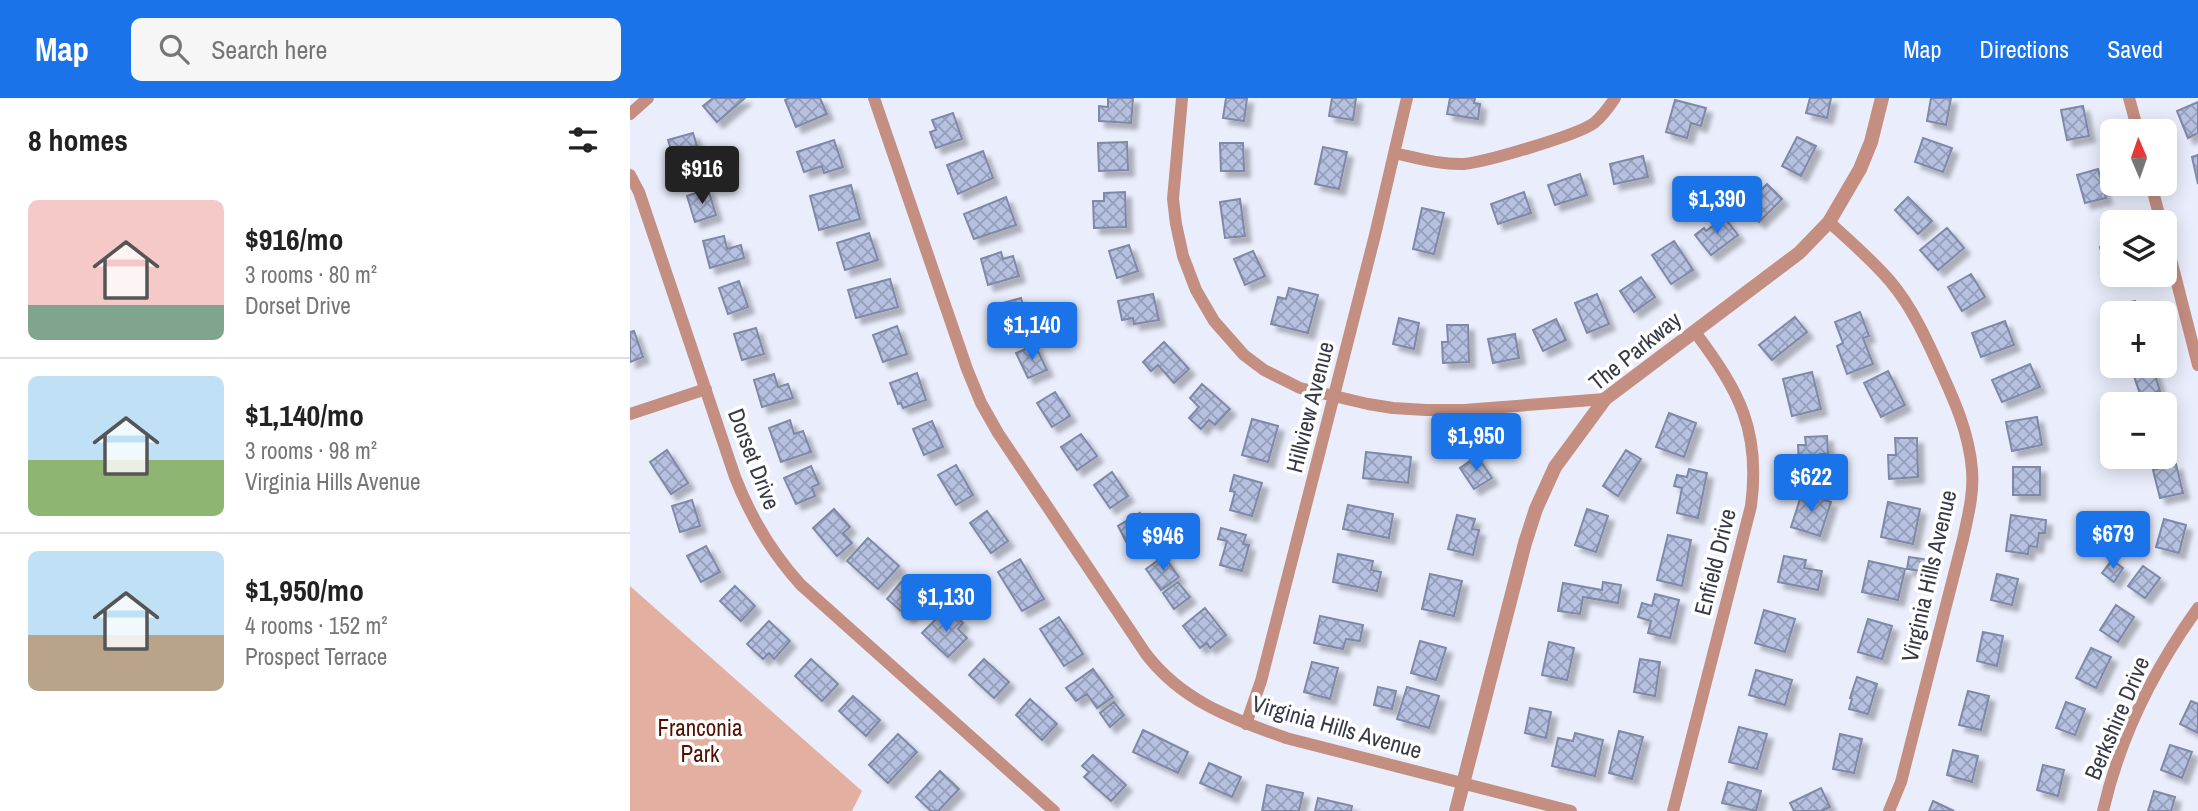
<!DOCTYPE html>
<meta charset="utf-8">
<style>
:root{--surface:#fff;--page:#f6f6f6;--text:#222;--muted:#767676;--line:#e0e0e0;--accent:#1a73e8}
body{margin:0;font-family:"Archivo Narrow",sans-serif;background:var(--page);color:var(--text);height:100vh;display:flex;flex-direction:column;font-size:26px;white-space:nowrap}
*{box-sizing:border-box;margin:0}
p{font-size:23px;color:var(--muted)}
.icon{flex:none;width:38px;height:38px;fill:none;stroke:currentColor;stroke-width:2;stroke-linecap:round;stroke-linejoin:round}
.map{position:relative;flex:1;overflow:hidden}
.side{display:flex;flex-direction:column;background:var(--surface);width:630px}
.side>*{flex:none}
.needle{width:46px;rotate:358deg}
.fabs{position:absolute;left:1470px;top:21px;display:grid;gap:14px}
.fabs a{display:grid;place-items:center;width:77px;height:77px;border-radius:10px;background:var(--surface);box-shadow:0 4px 18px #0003;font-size:35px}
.price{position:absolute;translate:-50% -60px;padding:0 16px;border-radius:7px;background:var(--accent);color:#fff;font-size:23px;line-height:46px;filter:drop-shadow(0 2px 4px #0008)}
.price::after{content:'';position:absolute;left:50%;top:42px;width:21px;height:16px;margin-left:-10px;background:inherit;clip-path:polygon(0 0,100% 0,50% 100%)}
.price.selected{background:#222;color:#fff}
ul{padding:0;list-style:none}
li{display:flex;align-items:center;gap:21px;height:175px;padding:0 28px}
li+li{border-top:2px solid var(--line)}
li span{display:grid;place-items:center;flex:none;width:196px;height:140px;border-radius:10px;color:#555}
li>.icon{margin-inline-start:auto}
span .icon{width:84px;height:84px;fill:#fffc;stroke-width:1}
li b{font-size:30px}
h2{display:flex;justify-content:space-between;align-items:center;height:84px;padding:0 28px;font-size:30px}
header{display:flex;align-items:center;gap:42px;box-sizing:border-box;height:98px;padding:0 35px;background:var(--accent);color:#fff}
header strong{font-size:33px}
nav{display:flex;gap:38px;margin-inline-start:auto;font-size:24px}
.search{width:490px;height:63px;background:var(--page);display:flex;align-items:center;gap:18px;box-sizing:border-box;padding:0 24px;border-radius:10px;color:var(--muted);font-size:26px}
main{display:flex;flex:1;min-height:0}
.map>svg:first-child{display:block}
.green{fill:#e3afa1}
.building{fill:url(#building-cross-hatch);stroke:#7f89a7;stroke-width:2;filter:url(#shadow)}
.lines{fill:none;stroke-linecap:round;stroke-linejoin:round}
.minor{stroke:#c48e80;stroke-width:12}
.tertiary{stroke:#c48e80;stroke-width:14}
.labels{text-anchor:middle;stroke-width:7;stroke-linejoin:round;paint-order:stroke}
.street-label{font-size:23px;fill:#363a47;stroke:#fff}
.park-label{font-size:23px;fill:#511001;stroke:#fff}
</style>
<header>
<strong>Map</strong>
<div class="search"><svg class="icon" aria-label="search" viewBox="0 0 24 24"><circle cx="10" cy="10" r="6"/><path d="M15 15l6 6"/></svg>Search here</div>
<nav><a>Map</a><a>Directions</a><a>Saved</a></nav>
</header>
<main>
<section class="side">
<h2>8 homes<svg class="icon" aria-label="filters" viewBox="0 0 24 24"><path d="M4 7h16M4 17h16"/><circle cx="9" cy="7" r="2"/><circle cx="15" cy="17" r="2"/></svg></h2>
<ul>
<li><span style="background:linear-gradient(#f6c9c9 75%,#7fa58c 0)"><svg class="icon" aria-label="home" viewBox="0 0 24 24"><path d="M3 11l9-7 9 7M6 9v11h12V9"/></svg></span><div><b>$916/mo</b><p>3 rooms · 80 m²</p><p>Dorset Drive</p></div></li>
<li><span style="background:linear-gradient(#bfe0f5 60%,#8fb573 0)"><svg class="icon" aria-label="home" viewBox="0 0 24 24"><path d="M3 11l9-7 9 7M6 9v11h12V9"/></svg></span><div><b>$1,140/mo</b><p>3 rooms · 98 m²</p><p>Virginia Hills Avenue</p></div></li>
<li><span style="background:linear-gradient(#bfe0f5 60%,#b9a48a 0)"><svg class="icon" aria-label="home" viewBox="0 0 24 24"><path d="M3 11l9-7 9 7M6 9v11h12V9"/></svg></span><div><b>$1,950/mo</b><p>4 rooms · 152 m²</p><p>Prospect Terrace</p></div></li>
</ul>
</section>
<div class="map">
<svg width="1568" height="713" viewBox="0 0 1568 713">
<defs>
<pattern id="building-cross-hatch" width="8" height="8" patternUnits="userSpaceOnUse" patternTransform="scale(1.75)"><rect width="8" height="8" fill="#b6c1e1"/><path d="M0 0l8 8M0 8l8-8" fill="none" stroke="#959eb8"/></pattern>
<filter id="shadow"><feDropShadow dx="6" dy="6" stdDeviation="2" flood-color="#0004"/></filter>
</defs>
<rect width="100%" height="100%" fill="#eaeefc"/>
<path class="green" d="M0,488L232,693L222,713H0Z"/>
<path class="building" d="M83,0H115L87,24L73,8Z
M159,0H190L197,16L166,29L155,2Z
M478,0H503L501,25L469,23V8L478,9Z
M596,0H617L614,23L593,20Z
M702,0H726L723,22L699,18Z
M820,0H845L844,5L850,6L848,21L817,16Z
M1180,0H1201L1197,20L1176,15Z
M1301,0H1321L1316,27L1297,23Z
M1045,2L1076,10L1071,28L1061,25L1057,40L1036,34Z
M1568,4V35L1558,40L1547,13Z
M1453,8L1459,38L1437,42L1431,12Z
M323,15L332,41L306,50L300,34L306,32L302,22Z
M63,35L71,61L46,68L38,42Z
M1167,39L1186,48L1171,78L1152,68Z
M1293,40L1322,50L1313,74L1285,64Z
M204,42L213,69L194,75L192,68L174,74L167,54Z
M497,44L498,72L469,73L468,45Z
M590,45H613L614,73H591Z
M693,49L717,54L709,91L685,86Z
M353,53L363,80L328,96L317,67Z
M1568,57V86L1562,59Z
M1013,58L1018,79L984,86L980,66Z
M1468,71L1476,100L1455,105L1447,77Z
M950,76L957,97L925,107L918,87Z
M1137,86L1152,101L1129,124L1114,109Z
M221,87L230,121L189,132L180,98Z
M78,91L86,117L65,124L57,98Z
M495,94L496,129L464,130L463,103H474V95Z
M894,94L901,115L868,126L861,106Z
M376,99L386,127L344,141L334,116Z
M1278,99L1302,123L1288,136L1265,112Z
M610,101L615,138L595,140L590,104Z
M792,110L814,115L804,156L783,151Z
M1094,119L1108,137L1081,157L1065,137L1074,130L1076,133Z
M1317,130L1334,150L1308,172L1290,152Z
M239,135L248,162L215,172L207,145Z
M94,138L97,151L111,147L114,160L80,170L73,143Z
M1044,143L1063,172L1041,186L1022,157Z
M1482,146V176L1478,177L1470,149Z
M499,147L508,173L487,180L479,153Z
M623,153L635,178L615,187L604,161Z
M371,154L373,161L383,158L389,178L358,187L351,161Z
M1341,176L1355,199L1332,213L1318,189Z
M1011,179L1025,199L1004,214L990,193Z
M260,181L268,209L226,220L218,192Z
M109,183L118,209L98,216L89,190Z
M659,190L688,197L678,235L641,226L648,199L656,201Z
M523,196L529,222L504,226L503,220L492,222L488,203Z
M967,196L979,226L957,235L945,205Z
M391,200L399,229L372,236L367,220L373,219L369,206Z
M1505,203L1509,215H1487L1485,208Z
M1230,214L1239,238L1233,240L1243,266L1217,276L1207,248L1213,245L1205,224Z
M1165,219L1177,234L1142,262L1129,247Z
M769,220L789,225L784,251L763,246Z
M926,221L936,242L913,253L903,232Z
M1375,223L1384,247L1351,259L1342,235Z
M817,227H838L839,264L813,265L812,244H818Z
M267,228L277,256L253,264L243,237Z
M126,230L134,256L112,262L104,236Z
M4,233L13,259L0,264V234Z
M885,236L889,260L863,265L858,241Z
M534,244L559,271L544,285L528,267L521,273L513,264Z
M405,247L417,272L398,280L386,255Z
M1400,266L1410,289L1372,304L1362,282Z
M1513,268H1522L1530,293L1511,299L1502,272Z
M1258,273L1275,307L1251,319L1234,285Z
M1182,274L1191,311L1162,318L1153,281Z
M287,275L296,302L273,310L271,305L268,306L260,285Z
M144,276L148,289L158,286L163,300L132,309L124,282Z
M572,286L600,311L585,327L579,322L571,331L559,320L569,309L560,300Z
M425,294L440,318L422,329L407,305Z
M1039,315L1066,325L1054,359L1026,349Z
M1407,319L1412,347L1382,353L1376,324Z
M622,321L648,328L638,364L612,357Z
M160,322L164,336L173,333L181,354L151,364L139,330Z
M302,323L313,349L294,357L283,331Z
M451,336L467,358L447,372L431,349Z
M1197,338L1198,356H1190L1191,381L1170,382L1168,347H1176L1175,339Z
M1265,340H1287L1288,379L1259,381L1258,357H1266Z
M37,352L58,385L41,396L20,364Z
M996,352L1011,361L988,398L973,388Z
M736,354L781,359L778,385L733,380Z
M847,358L862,380L844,391L830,370Z
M1546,366L1553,395L1530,400L1523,372Z
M326,367L343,397L326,407L308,377Z
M181,368L189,386L182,389L185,398L166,406L154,380Z
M1383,369H1410V397H1383Z
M1059,371L1077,375L1068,420L1047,415L1052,390L1044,388L1047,377L1057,379Z
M482,374L498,398L480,410L464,387Z
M604,377L632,385L622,418L600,412L605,394L600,393Z
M1172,395L1201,404L1190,438L1161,429Z
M62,402L70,428L50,434L42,408Z
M1258,404L1290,411L1283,446L1251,439Z
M718,407L763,416L759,440L713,431Z
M204,411L220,429L213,435L222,445L207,458L183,430Z
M957,411L978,418L966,454L945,447Z
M357,413L378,443L361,455L340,425Z
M510,415L524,440L501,453L488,428Z
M827,417L845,421L842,431L849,432L843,457L818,451Z
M1381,417L1416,422L1415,435H1409L1407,449L1399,448L1398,456L1376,453Z
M1534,421L1556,427L1549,455L1526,449Z
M591,430L616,437L613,446L619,447L612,473L590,467L597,443L588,441Z
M1038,437L1061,442L1052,488L1027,482Z
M238,440L269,468L248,491L217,463Z
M76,448L90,474L71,484L57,458Z
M708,456L743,463L741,472L751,474L747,493L703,484Z
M534,458L549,479L531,492L516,471Z
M1154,458L1176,462L1174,470L1192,473L1188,492L1148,484Z
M1279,459L1300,462L1298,474L1277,471Z
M390,461L414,501L392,513L368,474Z
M1482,462L1493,470L1484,484L1472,475Z
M1239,463L1275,471L1268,502L1232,494Z
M1513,468L1530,480L1515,500L1498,488Z
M800,476L832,483L824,518L792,511Z
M1367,476L1388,481L1382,507L1361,502Z
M271,484L293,503L278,519L257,501Z
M548,484L560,499L544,511L533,495Z
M973,484L991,487L988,505L953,499L950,516L928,513L933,485L972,492Z
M105,488L125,508L111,523L90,503Z
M1025,496L1049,502L1040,540L1018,535L1021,523L1008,519L1012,505L1022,508Z
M1486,507L1504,519L1488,544L1470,532Z
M575,510L596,537L580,550L577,545L570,550L553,528Z
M1134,512L1165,521L1155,554L1125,545Z
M322,514L333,525L328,531L337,540L318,559L292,535L311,516L316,520Z
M690,518L733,527L730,543L716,541L713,551L684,545Z
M429,519L453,556L434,568L410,531Z
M1238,521L1262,528L1252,561L1228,554Z
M139,523L160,543L144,561L139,555L133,561L117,546Z
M1353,534L1373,538L1367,568L1347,563Z
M790,543L816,550L806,582L781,575Z
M919,544L944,550L937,582L912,577Z
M1461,550L1481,559L1466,590L1446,580Z
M181,561L208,586L192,603L165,578Z
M354,561L379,584L364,600L339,577Z
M1010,561L1030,564L1025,598L1004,594Z
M682,564L708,570L700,601L674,594Z
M463,571L483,599L467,610L457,596L446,603L436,590Z
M1126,572L1162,582L1155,607L1119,597Z
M1227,579L1247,586L1238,616L1219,611L1222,601L1220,600Z
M748,589L766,593L762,611L744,607Z
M777,589L809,598L799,630L767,621Z
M1338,593L1359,598L1351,632L1329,627Z
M223,598L250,622L236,638L209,613Z
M400,601L427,626L412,642L386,617Z
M1561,603L1568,606V635L1550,626Z
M484,604L494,617L480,629L470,615Z
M1436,604L1455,611L1445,637L1426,630Z
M900,610L921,614L916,640L895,635Z
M1109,629L1137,636L1127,671L1099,664Z
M513,632L558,654L548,675L503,654Z
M989,633L1013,639L1002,681L979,675Z
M945,635L973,642L965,678L922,668L928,640L943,643Z
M268,636L287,654L258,685L239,667Z
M1210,636L1232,641L1224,675L1203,671Z
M1540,647L1562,654L1552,680L1531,672Z
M1323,652L1348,658L1342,684L1317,677Z
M463,657L496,687L481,703L454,679L459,674L452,668Z
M579,665L611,679L602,699L570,685Z
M1413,667L1434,672L1428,698L1407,692Z
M310,673L329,691L308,713H301L286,699Z
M1098,684L1131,693L1126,713L1092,705Z
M637,687L673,695L669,713H632Z
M1191,690L1200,709L1191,713H1164L1160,705Z
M1524,693L1545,699L1541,713H1518Z
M688,700L722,708L721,713H685Z
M1303,703L1324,713H1299Z"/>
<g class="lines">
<path class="minor" d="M244,0L337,271L351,305L368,335L516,556C553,604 601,620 656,640L941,713
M552,0L543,101L546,126L553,158L566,192L584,223L614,257L634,272L670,290L738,306L763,310L796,312H834L975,301
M1499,0L1508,33
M0,16L18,0
M764,55C787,60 811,67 834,66C856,64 948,37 964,25C973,18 979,9 985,0
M0,77L9,94L105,379C121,420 141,454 171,487L424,713
M1521,86L1531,124
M1199,124C1220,143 1242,162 1260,183C1282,209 1296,240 1310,271C1325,304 1339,335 1342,372C1344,395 1338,418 1333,441L1271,684L1259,713
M1535,138L1568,267
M0,316L76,291
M616,626L631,583L745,137L777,0
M1043,713L1121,408C1131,332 1109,293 1065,234
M1473,713C1490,639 1524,571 1568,510"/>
<path class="tertiary" d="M826,713L895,445L906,411L925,369L975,301L1169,155L1199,124L1230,71L1241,44L1252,0"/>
</g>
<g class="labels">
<g class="street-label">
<text transform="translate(1005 253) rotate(-39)" y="8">The Parkway</text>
<text transform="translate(680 309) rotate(-76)" y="8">Hillview Avenue</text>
<text transform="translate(124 361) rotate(69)" y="8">Dorset Drive</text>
<text transform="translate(1085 464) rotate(-76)" y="8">Enfield Drive</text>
<text transform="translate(1299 478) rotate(-77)" y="8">Virginia Hills Avenue</text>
<text transform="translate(1487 620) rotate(-67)" y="8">Berkshire Drive</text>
<text transform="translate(707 629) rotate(16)" y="8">Virginia Hills Avenue</text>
</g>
<g class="park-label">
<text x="70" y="638">Franconia<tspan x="70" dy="26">Park</tspan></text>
</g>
</g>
</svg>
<div class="fabs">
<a><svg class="needle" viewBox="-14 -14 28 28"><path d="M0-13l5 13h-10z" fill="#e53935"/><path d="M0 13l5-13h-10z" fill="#767676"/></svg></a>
<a><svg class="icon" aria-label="layers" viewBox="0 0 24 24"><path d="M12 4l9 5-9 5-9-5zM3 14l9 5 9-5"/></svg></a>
<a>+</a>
<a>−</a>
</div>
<b class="price selected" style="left:72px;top:108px">$916</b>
<b class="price" style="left:1087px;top:138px">$1,390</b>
<b class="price" style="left:402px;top:264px">$1,140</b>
<b class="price" style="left:846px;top:375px">$1,950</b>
<b class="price" style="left:1181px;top:416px">$622</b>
<b class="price" style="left:1483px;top:473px">$679</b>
<b class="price" style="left:533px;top:475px">$946</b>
<b class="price" style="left:316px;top:536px">$1,130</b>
</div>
</main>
